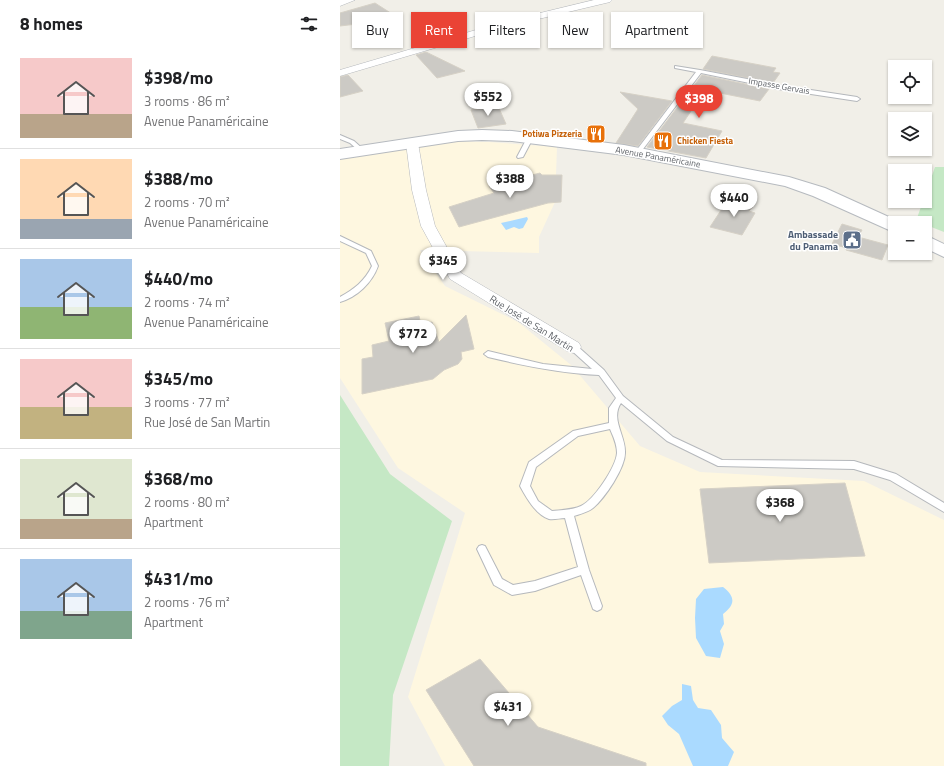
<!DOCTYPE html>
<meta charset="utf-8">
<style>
:root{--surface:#fff;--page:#f6f6f6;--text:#202124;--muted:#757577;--line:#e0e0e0;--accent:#ea4335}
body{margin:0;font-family:"Titillium Web",sans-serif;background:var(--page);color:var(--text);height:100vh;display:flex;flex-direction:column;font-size:15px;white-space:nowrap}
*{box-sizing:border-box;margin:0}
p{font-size:13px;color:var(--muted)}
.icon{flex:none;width:22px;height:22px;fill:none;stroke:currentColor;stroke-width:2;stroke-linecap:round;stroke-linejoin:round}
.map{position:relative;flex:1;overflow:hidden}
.side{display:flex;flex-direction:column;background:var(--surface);width:340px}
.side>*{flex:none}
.guide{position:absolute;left:12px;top:12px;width:380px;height:36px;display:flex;gap:8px}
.tools{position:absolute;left:548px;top:60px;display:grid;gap:8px}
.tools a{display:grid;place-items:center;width:44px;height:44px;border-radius:0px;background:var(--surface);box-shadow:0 1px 3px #0004;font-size:20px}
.price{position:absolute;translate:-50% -34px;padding:0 9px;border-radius:14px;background:#fff;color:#222;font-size:13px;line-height:26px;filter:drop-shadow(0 1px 2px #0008)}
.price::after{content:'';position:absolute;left:50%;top:24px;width:12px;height:9px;margin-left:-6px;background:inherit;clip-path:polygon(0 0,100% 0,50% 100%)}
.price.selected{background:var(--accent);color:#fff}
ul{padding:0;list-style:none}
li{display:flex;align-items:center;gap:12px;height:100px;padding:0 20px}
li+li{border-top:1px solid var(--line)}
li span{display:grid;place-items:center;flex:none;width:112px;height:80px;border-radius:0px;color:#555}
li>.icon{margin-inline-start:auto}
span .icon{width:48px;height:48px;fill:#fffc;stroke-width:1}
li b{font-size:17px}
h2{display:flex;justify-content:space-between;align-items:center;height:48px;padding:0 20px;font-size:17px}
.chip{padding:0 14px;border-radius:0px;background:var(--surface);box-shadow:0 1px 3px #0004;font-size:14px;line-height:36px}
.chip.selected{background:var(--accent);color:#fff}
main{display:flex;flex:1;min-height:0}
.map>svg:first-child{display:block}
.commercial{fill:#fef7e0}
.green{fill:#c5e8c5}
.water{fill:#aadaff}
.building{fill:#cccac5;stroke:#d6d1c6}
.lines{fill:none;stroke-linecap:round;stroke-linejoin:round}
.service-casing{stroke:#b5b8bc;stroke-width:2}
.minor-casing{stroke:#b5b8bc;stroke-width:1}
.secondary-casing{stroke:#b6babf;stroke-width:2}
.service{fill:#fff;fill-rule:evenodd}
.minor{fill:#fff;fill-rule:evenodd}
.secondary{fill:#fff;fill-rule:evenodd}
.labels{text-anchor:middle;stroke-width:3;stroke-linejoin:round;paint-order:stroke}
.far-street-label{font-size:9px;fill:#5f6368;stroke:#fff}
.far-food-label{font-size:9px;font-weight:bold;fill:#c56008;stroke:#fff;text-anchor:end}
.service-label{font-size:10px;font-weight:bold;fill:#4e5e75;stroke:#fff;text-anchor:end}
.street-label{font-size:10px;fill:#5f6368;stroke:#fff}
</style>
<main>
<section class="side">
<h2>8 homes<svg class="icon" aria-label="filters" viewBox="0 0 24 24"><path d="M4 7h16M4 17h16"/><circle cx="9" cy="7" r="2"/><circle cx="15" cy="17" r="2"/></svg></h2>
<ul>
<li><span style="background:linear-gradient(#f6c9c9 70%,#b9a48a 0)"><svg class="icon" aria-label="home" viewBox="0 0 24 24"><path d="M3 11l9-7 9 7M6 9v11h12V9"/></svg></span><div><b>$398/mo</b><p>3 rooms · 86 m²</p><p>Avenue Panaméricaine</p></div></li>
<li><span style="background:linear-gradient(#ffd9b3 75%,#9aa5b1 0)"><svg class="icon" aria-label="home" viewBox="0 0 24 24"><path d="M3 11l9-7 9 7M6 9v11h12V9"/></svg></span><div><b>$388/mo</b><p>2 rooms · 70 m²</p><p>Avenue Panaméricaine</p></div></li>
<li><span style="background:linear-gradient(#a9c7e8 60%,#8fb573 0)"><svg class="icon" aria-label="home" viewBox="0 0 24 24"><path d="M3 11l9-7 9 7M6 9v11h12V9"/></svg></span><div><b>$440/mo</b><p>2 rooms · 74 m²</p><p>Avenue Panaméricaine</p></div></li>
<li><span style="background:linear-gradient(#f6c9c9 60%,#c2b280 0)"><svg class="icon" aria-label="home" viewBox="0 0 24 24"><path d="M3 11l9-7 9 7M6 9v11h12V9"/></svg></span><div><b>$345/mo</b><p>3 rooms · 77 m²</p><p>Rue José de San Martin</p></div></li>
<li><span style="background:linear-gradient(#dfe7d0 75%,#b9a48a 0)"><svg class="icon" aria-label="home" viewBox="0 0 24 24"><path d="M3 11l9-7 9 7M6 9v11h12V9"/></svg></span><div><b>$368/mo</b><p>2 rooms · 80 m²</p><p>Apartment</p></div></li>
<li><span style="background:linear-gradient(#a9c7e8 65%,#7fa58c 0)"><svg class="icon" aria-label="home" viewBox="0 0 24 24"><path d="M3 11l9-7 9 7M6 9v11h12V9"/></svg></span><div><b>$431/mo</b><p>2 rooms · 76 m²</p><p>Apartment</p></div></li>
</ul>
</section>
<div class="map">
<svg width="604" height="766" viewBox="0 0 604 766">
<rect width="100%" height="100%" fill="#f1efe8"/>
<path class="commercial" d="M87,141L149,142L217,147L215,202L199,237V253L80,250L105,286L178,322L231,365L300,446L360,472L524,481L604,520V766H105L68,697L125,513L58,468L0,378V156Z"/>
<path class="green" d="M595,167H604V232L576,221L583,201H585V196Z
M0,395L50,474L112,521L53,695L49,766H0Z"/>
<path class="water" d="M187,217L188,219L183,228L179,229L174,227L166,230L161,223Z
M383,587C396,597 395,605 383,614L384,624L380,631L384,644L380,658L366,656L356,638L355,618L356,599L364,589Z
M342,684L351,686L353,700L358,708L371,710L381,725L382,738L394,752L388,766H353L339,734L328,725L322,716L332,706L342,700Z"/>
<path class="building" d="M35,3L60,19L0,26V13Z
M86,52L125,71L97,78L76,55Z
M372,56L436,68L433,72L440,73L433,83L363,69Z
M8,75L23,91L0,97V77Z
M362,75L429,89L420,101L365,90L343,123L382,131L366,158L307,147Z
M280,92L332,101L298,146L276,143L298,109Z
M158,106L166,124L138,128L131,110Z
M200,173L202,175H222L221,202L208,203L119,227L109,207L154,193L149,186Z
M387,201L413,207L409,211L415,213L402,235L370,227Z
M502,224L522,230L518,237L548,245L542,260L506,250L507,248L492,244Z
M126,315L134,349L121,352L122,359L118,364L104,370L93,379L22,394V359L33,357L32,345L49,341L45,323L79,316L81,325L92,322L99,342Z
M505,483L525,556L369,563L360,489Z
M140,659L198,727L306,763V766H134L86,690Z"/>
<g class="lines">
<g class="service-casing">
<path id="service" d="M335,66L360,70L438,85L517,97L520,99L517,101L438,89L361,73L300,153H296V151L356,72L335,68Z
M0,135L14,141L24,150L19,151L10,143L0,139Z
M190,136L193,138L183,157L178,158L177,157L187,138Z
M0,236L31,251L38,266C32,283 17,297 0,302V297C14,289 25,281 32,266L26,253L0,241Z
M233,344L236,345L264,370L283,396L333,437L382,460L514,461L556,474L604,503V512L550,480L514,469L378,466L327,441L281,403C270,419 286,436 285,453C285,468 265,498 253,508C248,512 240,514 234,516L249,570L262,606L261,609L257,611L253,609L241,575L195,591L172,595L154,585L137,549L139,546L142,545L145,546L162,579L173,585L195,581L238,567L225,518C220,518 214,520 209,519C196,515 186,497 180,486L189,462L233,431L269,423V408L276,398L259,375C221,373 185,366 148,357L144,354L148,351L203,364L252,369L230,349L229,347ZM270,429C273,436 277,444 277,453C276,467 254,500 241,506C233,510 221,510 212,511L198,501L190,486L196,467L238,436Z"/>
</g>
<g class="minor-casing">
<path id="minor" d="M0,0H15L0,6Z
M254,0H272L270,2L169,26L0,76V70L163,22Z
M72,139L78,143L86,190L95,226L121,273L239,343L241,347L239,351L233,353L227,351L110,279L81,226L72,190L66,143Z"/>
</g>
<g class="secondary-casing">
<path id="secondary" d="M142,130L172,131L284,145L449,177L485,188L562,223H555V231L549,230L473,196L445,186L284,155L172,141L142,140L118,141L0,159V149L118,131Z
M585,235L604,244V257L585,248Z"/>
</g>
<use href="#service" class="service"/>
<use href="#minor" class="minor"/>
<use href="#secondary" class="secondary"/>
</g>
<defs>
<g id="restaurant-square" transform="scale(1)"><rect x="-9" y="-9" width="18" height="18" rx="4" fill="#e8710a" stroke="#fff"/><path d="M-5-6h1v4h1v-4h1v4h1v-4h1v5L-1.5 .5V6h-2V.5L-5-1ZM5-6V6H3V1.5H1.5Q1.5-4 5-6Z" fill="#fff"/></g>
<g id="civic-square" transform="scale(1)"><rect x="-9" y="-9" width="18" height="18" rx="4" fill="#5c6f8a" stroke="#fff"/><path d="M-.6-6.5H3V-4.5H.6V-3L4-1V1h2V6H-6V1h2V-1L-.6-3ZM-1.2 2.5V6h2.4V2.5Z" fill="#fff"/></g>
</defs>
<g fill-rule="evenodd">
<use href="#restaurant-square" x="256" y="134"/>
<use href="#restaurant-square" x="323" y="141"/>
<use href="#civic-square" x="512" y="240"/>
</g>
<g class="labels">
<g class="far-street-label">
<text transform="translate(439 86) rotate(10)" y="3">Impasse Gervais</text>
<text transform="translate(318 157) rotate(10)" y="3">Avenue Panaméricaine</text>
</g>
<g class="far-food-label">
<text x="242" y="137">Potiwa Pizzeria</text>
<text x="337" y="144" text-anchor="start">Chicken Fiesta</text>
</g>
<g class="service-label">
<text x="498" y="238">Ambassade<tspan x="498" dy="12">du Panama</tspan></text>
</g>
<g class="street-label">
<text transform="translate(192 323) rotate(32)" y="4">Rue José de San Martin</text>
</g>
</g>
</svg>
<div class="tools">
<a><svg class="icon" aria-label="locate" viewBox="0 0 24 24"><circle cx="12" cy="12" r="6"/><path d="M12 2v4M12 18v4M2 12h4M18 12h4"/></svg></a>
<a><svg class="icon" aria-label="layers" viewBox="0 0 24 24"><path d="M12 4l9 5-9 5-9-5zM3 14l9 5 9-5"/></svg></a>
<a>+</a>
<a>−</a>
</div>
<b class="price" style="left:148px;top:117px">$552</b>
<b class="price selected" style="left:359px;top:119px">$398</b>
<b class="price" style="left:170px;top:199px">$388</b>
<b class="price" style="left:394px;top:218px">$440</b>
<b class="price" style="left:103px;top:281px">$345</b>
<b class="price" style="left:73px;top:354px">$772</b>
<b class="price" style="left:440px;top:523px">$368</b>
<b class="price" style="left:168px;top:727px">$431</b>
<div class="guide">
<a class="chip">Buy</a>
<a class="chip selected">Rent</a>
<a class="chip">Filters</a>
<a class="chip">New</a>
<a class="chip">Apartment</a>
</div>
</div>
</main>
